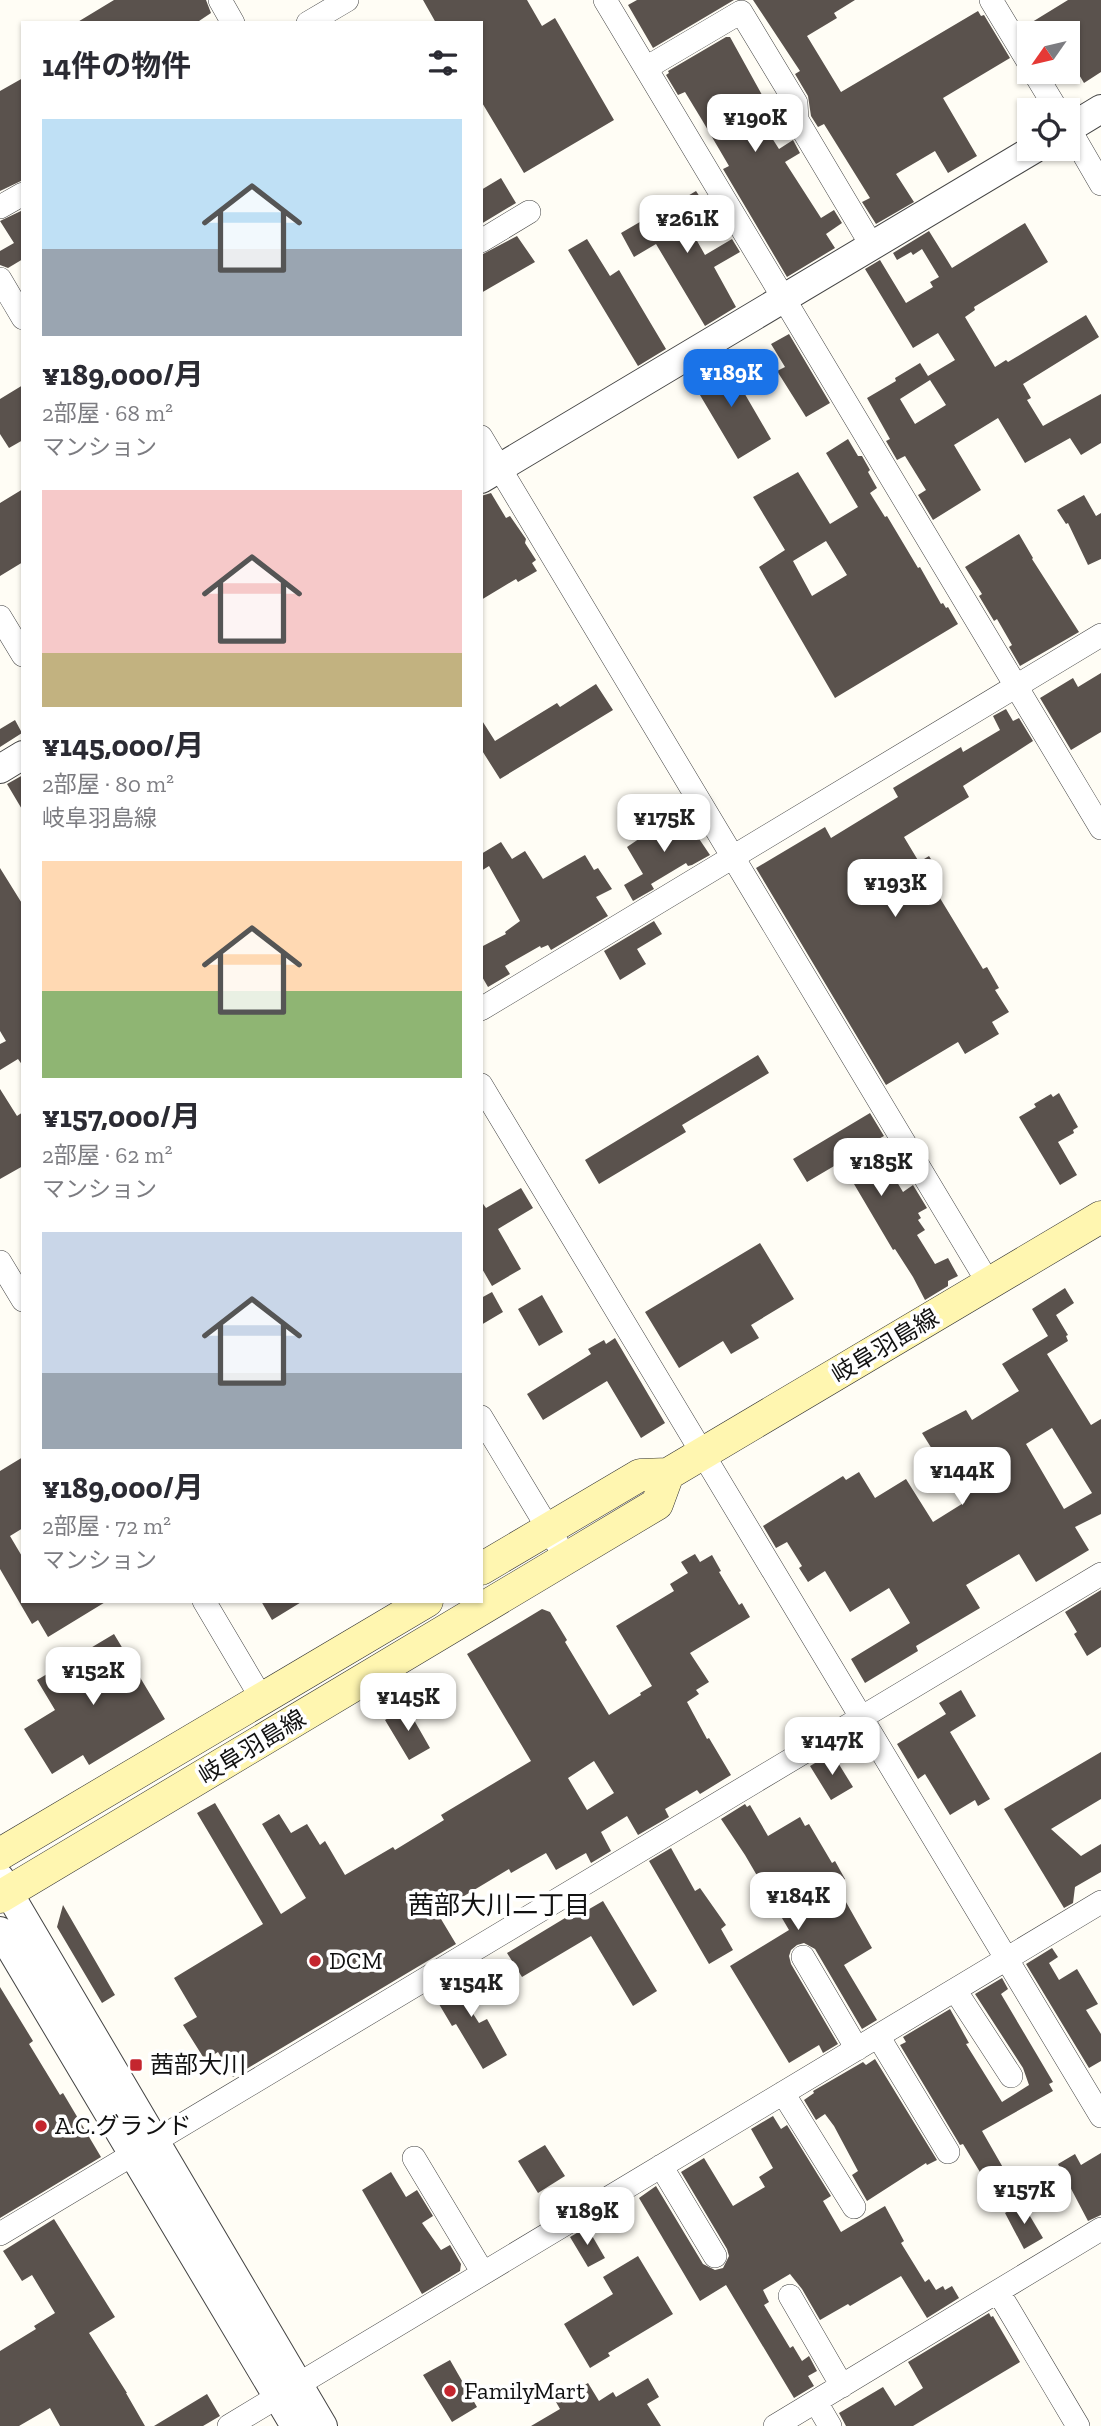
<!DOCTYPE html>
<html lang="ja">
<meta charset="utf-8">
<style>
:root{--surface:#fff;--page:#f7f7f7;--text:#2b2b33;--muted:#7c7c81;--accent:#1a73e8}
body{margin:0;font-family:"Zilla Slab","Noto Sans JP",serif;background:var(--page);color:var(--text);height:100vh;display:flex;flex-direction:column;font-size:26px;white-space:nowrap}
*{box-sizing:border-box;margin:0}
p{font-size:23px;color:var(--muted)}
.icon{flex:none;width:38px;height:38px;fill:none;stroke:currentColor;stroke-width:2;stroke-linecap:round;stroke-linejoin:round}
.map{position:relative;flex:1;overflow:hidden}
.sheet{position:absolute;left:21px;top:21px;width:462px;height:1582px;display:flex;flex-direction:column;background:var(--surface);border-radius:0px;box-shadow:0 2px 5px #0004}
.sheet>*{flex:none}
.needle{width:46px;rotate:236deg}
.fabs{position:absolute;left:1017px;top:21px;display:grid;gap:14px}
.fabs a{display:grid;place-items:center;width:63px;height:63px;border-radius:0px;background:var(--surface);box-shadow:0 2px 5px #0004;font-size:35px}
.price{position:absolute;translate:-50% -60px;padding:0 16px;border-radius:14px;background:#fff;color:#222;font-size:23px;line-height:46px;filter:drop-shadow(0 2px 4px #0008)}
.price::after{content:'';position:absolute;left:50%;top:42px;width:21px;height:16px;margin-left:-10px;background:inherit;clip-path:polygon(0 0,100% 0,50% 100%)}
.price.current{background:var(--accent);color:#fff}
ul{padding:0;list-style:none}
li{display:grid;align-content:center;gap:14px;height:371px;padding:0 21px}
li span{display:grid;place-items:center;height:217px;border-radius:0px;color:#555}
li>.icon{margin-inline-start:auto}
span .icon{width:126px;height:126px;fill:#fffc;stroke-width:1}
li b{font-size:30px}
h2{display:flex;justify-content:space-between;align-items:center;height:84px;padding:0 21px;font-size:30px}
.map>svg:first-child{display:block}
.building{fill:#5a524d;fill-rule:evenodd}
.lines{fill:none;stroke-linecap:round;stroke-linejoin:round}
.minor-casing{stroke:#444;stroke-width:24}
.tertiary-casing{stroke:#444;stroke-width:30}
.secondary-casing{stroke:#333;stroke-width:33}
.minor{stroke:#fff;stroke-width:23}
.tertiary{stroke:#fff;stroke-width:28}
.secondary{stroke:#fff6b0;stroke-width:32}
.poi-dot{fill:#c4262e;stroke:#fff;stroke-width:2.5}
.labels{text-anchor:middle;stroke-width:7;stroke-linejoin:round;paint-order:stroke}
.street-label{font-size:24px;fill:#111;stroke:#fff}
.poi-label{font-size:24px;fill:#111;stroke:#fff;text-anchor:start}
.neighbourhood-label{font-size:26px;fill:#111;stroke:#fff}
</style>
<div class="map">
<svg width="1101" height="2426" viewBox="0 0 1101 2426">
<rect width="100%" height="100%" fill="#fffdf5"/>
<path class="building" d="M114,0H206L211,13L196,23H76Z
M423,0H527L542,26L555,18L614,120L524,173L481,101V23H436Z
M637,0H734L653,48L628,5Z
M753,0H855L834,13L837,18L807,36L841,92L978,11L981,16L984,15L1010,58L943,98L977,156L948,173L935,151L896,174L914,202L876,224L862,202L870,198L824,124L818,127L811,116L808,96L795,74L800,71Z
M1068,0H1101V72L1084,83L1075,68L1068,72V33H1029V36L1024,27Z
M726,37H730L766,102L775,96L782,107L763,124L779,149L793,140L800,153L785,162L821,218L834,210L842,223L826,234L835,248L787,277L723,169L729,166L702,120L685,92L678,95L666,75L669,73L668,71Z
M23,78V180L0,191V91Z
M501,178L516,203L481,224V190Z
M696,191L702,200L707,197L714,209L688,225L705,255L732,239L740,252L714,267L736,307L705,326L656,244L634,257L621,233L645,219L646,221Z
M23,210V259L8,268L0,265V251L14,243L0,221Z
M1025,223L1048,262L974,307L975,310L965,317L995,367L1006,360L1008,362L1086,315L1099,337L1023,384L1031,398L1027,400L1043,426L1101,394V443L1081,455L1070,438L1025,463L998,418L954,445L981,490L933,520L918,495L926,490L905,456L897,460L886,441L890,439L867,398L896,381L895,378L920,363L928,376L955,360L938,333L913,348L865,269L880,260L906,303L933,287L930,282L939,277L922,249L913,255L911,252L897,260L893,253L929,231L952,268ZM930,380L946,405L915,424L900,399Z
M517,236L535,262L481,293V255Z
M587,239L610,276L619,270L666,349L638,366L568,250Z
M789,334L830,403L806,417L777,371L785,367L771,344Z
M716,359L722,369L728,365L771,439L738,459L694,385L699,382L694,372Z
M23,385V440L9,448L0,434V399Z
M848,439L858,456H862L870,470L868,472L877,488L870,493L885,517L887,516L918,568L920,567L941,604L943,603L946,608L948,607L958,624L835,698L759,567L785,550L753,497L798,472L830,524L858,507L826,453ZM826,541L847,575L812,596L793,561Z
M23,489V562L0,576V503Z
M491,493L506,518L510,516L526,539L525,543L536,560L532,563L537,571L518,582L516,579L481,600V496Z
M1084,495L1096,516L1101,513V559L1088,565L1068,523L1066,524L1057,510Z
M1019,534L1033,558L1032,559L1079,632L1020,666L1009,647L1012,645L997,619L994,621L979,596L982,594L965,567Z
M1101,673V732L1071,750L1040,698L1073,678L1078,687Z
M596,684L613,710L500,779L481,749V719L495,741L557,703L560,707Z
M1006,709L1013,721L1019,718L1033,741L963,786L969,797L904,837L919,862L929,856L940,873L929,880L983,969L987,967L999,988L995,990L1009,1012L992,1022L999,1034L965,1054L958,1042L886,1085L756,868L825,827L831,838L898,797L893,788L961,747L963,752L1000,730L993,716Z
M15,720L22,733L0,747V729Z
M23,775V811L7,784Z
M674,815L676,819L680,816L683,820L685,818L710,855L692,865L688,866L686,863L651,884L654,889L633,901L624,885L643,874L627,847Z
M501,842L512,859L525,851L543,879L585,855L594,870L598,868L612,889L596,897L608,916L551,950L548,945L541,948L540,946L505,966L510,974L488,987L481,975V947L506,934L505,932L520,921L489,866L481,871V854Z
M0,868L23,905V1066L18,1059L0,1070V1044L6,1041L0,1031Z
M654,921L662,934L637,949L646,964L620,980L604,951Z
M758,1055L769,1073L682,1125L686,1132L599,1184L585,1160Z
M0,1089L17,1116L23,1112V1166L0,1179Z
M1059,1093L1078,1127L1073,1130L1074,1133L1058,1142L1077,1175L1060,1185L1019,1117L1036,1107L1034,1104L1051,1094L1053,1097Z
M870,1113L884,1136L873,1142L903,1192L913,1185L927,1208L918,1213L921,1218L918,1220L925,1230L917,1235L935,1264L948,1258L958,1276L948,1281V1286L925,1300L913,1277L895,1249L893,1250L841,1162L807,1182L793,1159Z
M521,1188L533,1208L498,1229L521,1269L492,1286L481,1267V1201L486,1208Z
M760,1243L794,1299L751,1325L759,1338L731,1354L723,1341L679,1368L645,1312Z
M1065,1288L1074,1303L1056,1315L1068,1335L1066,1336L1068,1341L1047,1354L1091,1425L1101,1419V1514L1075,1527L1089,1550L1036,1582L1019,1554L966,1585L980,1608L916,1646L918,1651L865,1683L851,1659L910,1623L889,1588L850,1612L825,1571L808,1582L799,1568L802,1566L787,1542L776,1548L763,1526L843,1476L846,1480L859,1472L875,1498L906,1479L933,1522L965,1502L922,1433L966,1410L972,1420L1019,1391L1002,1364L1048,1336L1032,1309ZM1052,1428L1092,1493L1064,1509L1026,1444Z
M492,1292L503,1312L481,1325V1298Z
M542,1295L563,1332L539,1346L518,1309Z
M615,1338L665,1423L641,1438L607,1381L543,1420L527,1394L591,1354L588,1349L604,1340L606,1344Z
M23,1457V1528L10,1536L23,1558V1601H107L48,1637L38,1620L32,1624L0,1569V1471Z
M695,1554L700,1562L712,1555L721,1571L719,1572L739,1605L742,1603L750,1617L690,1653L709,1682L696,1690L699,1694L687,1702L707,1739L709,1738L731,1775L700,1794L697,1790L665,1809L669,1817L638,1835L627,1816L601,1832L611,1851L591,1863L586,1853L556,1870L546,1853L511,1873L509,1869L459,1899L460,1901L438,1914L456,1944L233,2077L218,2052L205,2060L183,2025L197,2017L174,1978L263,1924L197,1813L215,1803L281,1914L306,1898L262,1824L279,1814L291,1833L307,1824L320,1845L325,1841L345,1875L393,1847L395,1850L444,1820L441,1815L531,1761L467,1654L542,1609L550,1612L567,1640L565,1642L609,1715L641,1695L640,1693L652,1686L616,1626L674,1591L670,1584L688,1573L681,1562ZM594,1761L614,1793L587,1810L568,1778Z
M1101,1590V1647L1087,1656L1074,1634L1077,1632L1065,1612Z
M261,1601H303L272,1620Z
M114,1634L165,1719L89,1765L83,1755L52,1774L24,1729L55,1710L37,1680Z
M961,1690L976,1716L950,1732L990,1799L978,1806L975,1800L950,1815L925,1774L918,1779L897,1744L946,1714L939,1703Z
M409,1706L417,1719L414,1720L430,1748L409,1760L385,1720Z
M1101,1752V1799L1051,1829L1081,1856L1101,1844V1872L1075,1887L1073,1903L1064,1908L1004,1809Z
M832,1753L853,1787L831,1800L810,1766Z
M745,1804L747,1807L750,1805L768,1836L800,1817L805,1826L809,1824L832,1863L835,1861L845,1879L838,1883L841,1887L838,1888L872,1948L844,1965L877,2020L862,2029L815,1949L804,1943L797,1945L791,1950L789,1956L791,1964L838,2044L823,2053L819,2045L789,2063L730,1966L789,1930L745,1855L721,1819Z
M671,1848L695,1891L700,1888L726,1925L721,1929L733,1950L709,1964L649,1861Z
M603,1901L657,1991L633,2006L591,1936L522,1977L507,1953L570,1915L572,1919Z
M63,1905L115,1995L102,2003L57,1927Z
M1052,1948L1058,1957L1049,1963L1059,1980L1077,1969L1098,2004L1086,2010L1101,2034V2061L1089,2068L1026,1964Z
M478,1968L487,1983L463,1998L479,2023L487,2019L507,2055L483,2069L456,2024L452,2026L436,1999L438,1998L436,1994Z
M1002,1978L1008,1989L1001,1994L1053,2082L1049,2084L1053,2091L982,2131L1005,2171L986,2182L963,2144L960,2145L900,2045L906,2042L903,2037L950,2009L969,2043L966,2044L1002,2102L1029,2085L1023,2068L975,1994Z
M0,1987L33,2041L29,2044L60,2095L63,2093L101,2157L0,2218Z
M875,2059L937,2160L927,2165L926,2163L867,2201L852,2175L858,2171L834,2126L825,2114L816,2120L804,2100L814,2093L813,2091L863,2062L866,2065Z
M773,2116L781,2129L787,2125L831,2196L823,2201L841,2232L885,2206L904,2241L901,2243L925,2282L929,2279L936,2290L943,2286L945,2290L952,2286L959,2298L927,2318L901,2276L850,2306L848,2304L820,2320L802,2289L790,2274L763,2290L769,2302L764,2305L790,2348L793,2346L802,2361L809,2356L817,2371L808,2376L814,2386L794,2398L726,2285L700,2301L639,2198L656,2186L703,2264L715,2270L723,2268L729,2256L727,2249L681,2172L704,2158L733,2206L765,2187L759,2177L773,2168L751,2129Z
M545,2145L565,2176L538,2193L518,2161Z
M1101,2153V2215L1088,2221L1058,2164L1075,2154L1081,2165Z
M391,2172L406,2197L417,2190L433,2216L422,2223L441,2250L450,2245L461,2264L460,2271L422,2294L362,2190Z
M1018,2205L1020,2208L1024,2206L1043,2238L1024,2249L1005,2213Z
M54,2219L115,2317L89,2333L127,2393H126L145,2426H60L50,2408L19,2426H0V2351L36,2329L34,2326L55,2313L32,2275L22,2281L3,2251Z
M587,2227L605,2258L588,2267L570,2237Z
M638,2256L673,2314L608,2353L610,2356L590,2368L564,2324L613,2294L603,2277Z
M989,2313L991,2317L993,2316L1020,2362L913,2426H846L839,2413L883,2387L895,2406L923,2388L908,2362Z
M450,2360L477,2407L452,2422L423,2375Z
M648,2378L659,2397L647,2404L661,2426H531L560,2409L556,2402L588,2383L599,2401L613,2392L616,2397Z
M207,2394L220,2416L203,2426H154Z"/>
<g class="lines">
<g class="minor-casing">
<path id="minor" d="M220,0L233,23
M605,0L1101,828
M991,0L1029,63
M308,23L347,0
M646,68L741,12L796,103L797,120L872,246
M1034,72L1057,110
M1068,127L1101,184
M0,207L23,194
M481,241L529,212
M0,279L23,318
M481,437L989,1284
M0,617L23,655
M481,1009L1101,635
M481,1085L1101,2116
M0,1262L23,1300
M481,1417L566,1558
M204,1601L262,1699
M803,1957L857,2049
M955,1990L1011,2076
M878,2036L948,2152
M783,2093L854,2207
M414,2158L483,2273
M661,2166L715,2256
M0,2234L1101,1574
M999,2293L1078,2426
M790,2296L842,2386
M816,2402L830,2426
M229,2426L1101,1902
M775,2426L1101,2229"/>
</g>
<g class="tertiary-casing">
<path id="tertiary" d="M1068,129L1101,109
M481,479L1034,149
M0,769L23,755
M0,1878L323,2426
M0,1931L295,2426"/>
</g>
<g class="secondary-casing">
<path id="secondary" d="M481,1569L640,1475L668,1474L1101,1217
M0,1854L427,1601
M0,1897L657,1504L668,1474"/>
</g>
<use href="#minor" class="minor"/>
<use href="#tertiary" class="tertiary"/>
<use href="#secondary" class="secondary"/>
</g>
<g class="poi-dot">
<circle cx="315" cy="1961" r="7"/>
<rect x="129" y="2058" width="14" height="14" rx="3.5"/>
<circle cx="41" cy="2126" r="7"/>
<circle cx="450" cy="2391" r="7"/>
</g>
<g class="labels">
<g class="street-label">
<text transform="translate(885 1346) rotate(-31)" y="8">岐阜羽島線</text>
<text transform="translate(252 1747) rotate(-31)" y="8">岐阜羽島線</text>
</g>
<g class="poi-label">
<text x="329" y="1969">DCM</text>
<text x="150" y="2073">茜部大川</text>
<text x="55" y="2134">A.C.グランド</text>
<text x="464" y="2399">FamilyMart</text>
</g>
<g class="neighbourhood-label">
<text x="499" y="1914">茜部大川二丁目</text>
</g>
</g>
</svg>
<div class="fabs">
<a><svg class="needle" viewBox="-14 -14 28 28"><path d="M0-13l5 13h-10z" fill="#e53935"/><path d="M0 13l5-13h-10z" fill="#7c7c81"/></svg></a>
<a><svg class="icon" aria-label="locate" viewBox="0 0 24 24"><circle cx="12" cy="12" r="6"/><path d="M12 2v4M12 18v4M2 12h4M18 12h4"/></svg></a>
</div>
<b class="price" style="left:755px;top:154px">¥190K</b>
<b class="price" style="left:687px;top:255px">¥261K</b>
<b class="price current" style="left:731px;top:409px">¥189K</b>
<b class="price" style="left:664px;top:854px">¥175K</b>
<b class="price" style="left:895px;top:919px">¥193K</b>
<b class="price" style="left:881px;top:1198px">¥185K</b>
<b class="price" style="left:962px;top:1507px">¥144K</b>
<b class="price" style="left:93px;top:1707px">¥152K</b>
<b class="price" style="left:408px;top:1733px">¥145K</b>
<b class="price" style="left:832px;top:1777px">¥147K</b>
<b class="price" style="left:798px;top:1932px">¥184K</b>
<b class="price" style="left:471px;top:2019px">¥154K</b>
<b class="price" style="left:1024px;top:2226px">¥157K</b>
<b class="price" style="left:587px;top:2247px">¥189K</b>
<section class="sheet">
<h2>14件の物件<svg class="icon" aria-label="filters" viewBox="0 0 24 24"><path d="M4 7h16M4 17h16"/><circle cx="9" cy="7" r="2"/><circle cx="15" cy="17" r="2"/></svg></h2>
<ul>
<li><span style="background:linear-gradient(#bfe0f5 60%,#9aa5b1 0)"><svg class="icon" aria-label="home" viewBox="0 0 24 24"><path d="M3 11l9-7 9 7M6 9v11h12V9"/></svg></span><div><b>¥189,000/月</b><p>2部屋 · 68 m²</p><p>マンション</p></div></li>
<li><span style="background:linear-gradient(#f6c9c9 75%,#c2b280 0)"><svg class="icon" aria-label="home" viewBox="0 0 24 24"><path d="M3 11l9-7 9 7M6 9v11h12V9"/></svg></span><div><b>¥145,000/月</b><p>2部屋 · 80 m²</p><p>岐阜羽島線</p></div></li>
<li><span style="background:linear-gradient(#ffd9b3 60%,#8fb573 0)"><svg class="icon" aria-label="home" viewBox="0 0 24 24"><path d="M3 11l9-7 9 7M6 9v11h12V9"/></svg></span><div><b>¥157,000/月</b><p>2部屋 · 62 m²</p><p>マンション</p></div></li>
<li><span style="background:linear-gradient(#c9d6e8 65%,#9aa5b1 0)"><svg class="icon" aria-label="home" viewBox="0 0 24 24"><path d="M3 11l9-7 9 7M6 9v11h12V9"/></svg></span><div><b>¥189,000/月</b><p>2部屋 · 72 m²</p><p>マンション</p></div></li>
</ul>
</section>
</div>
